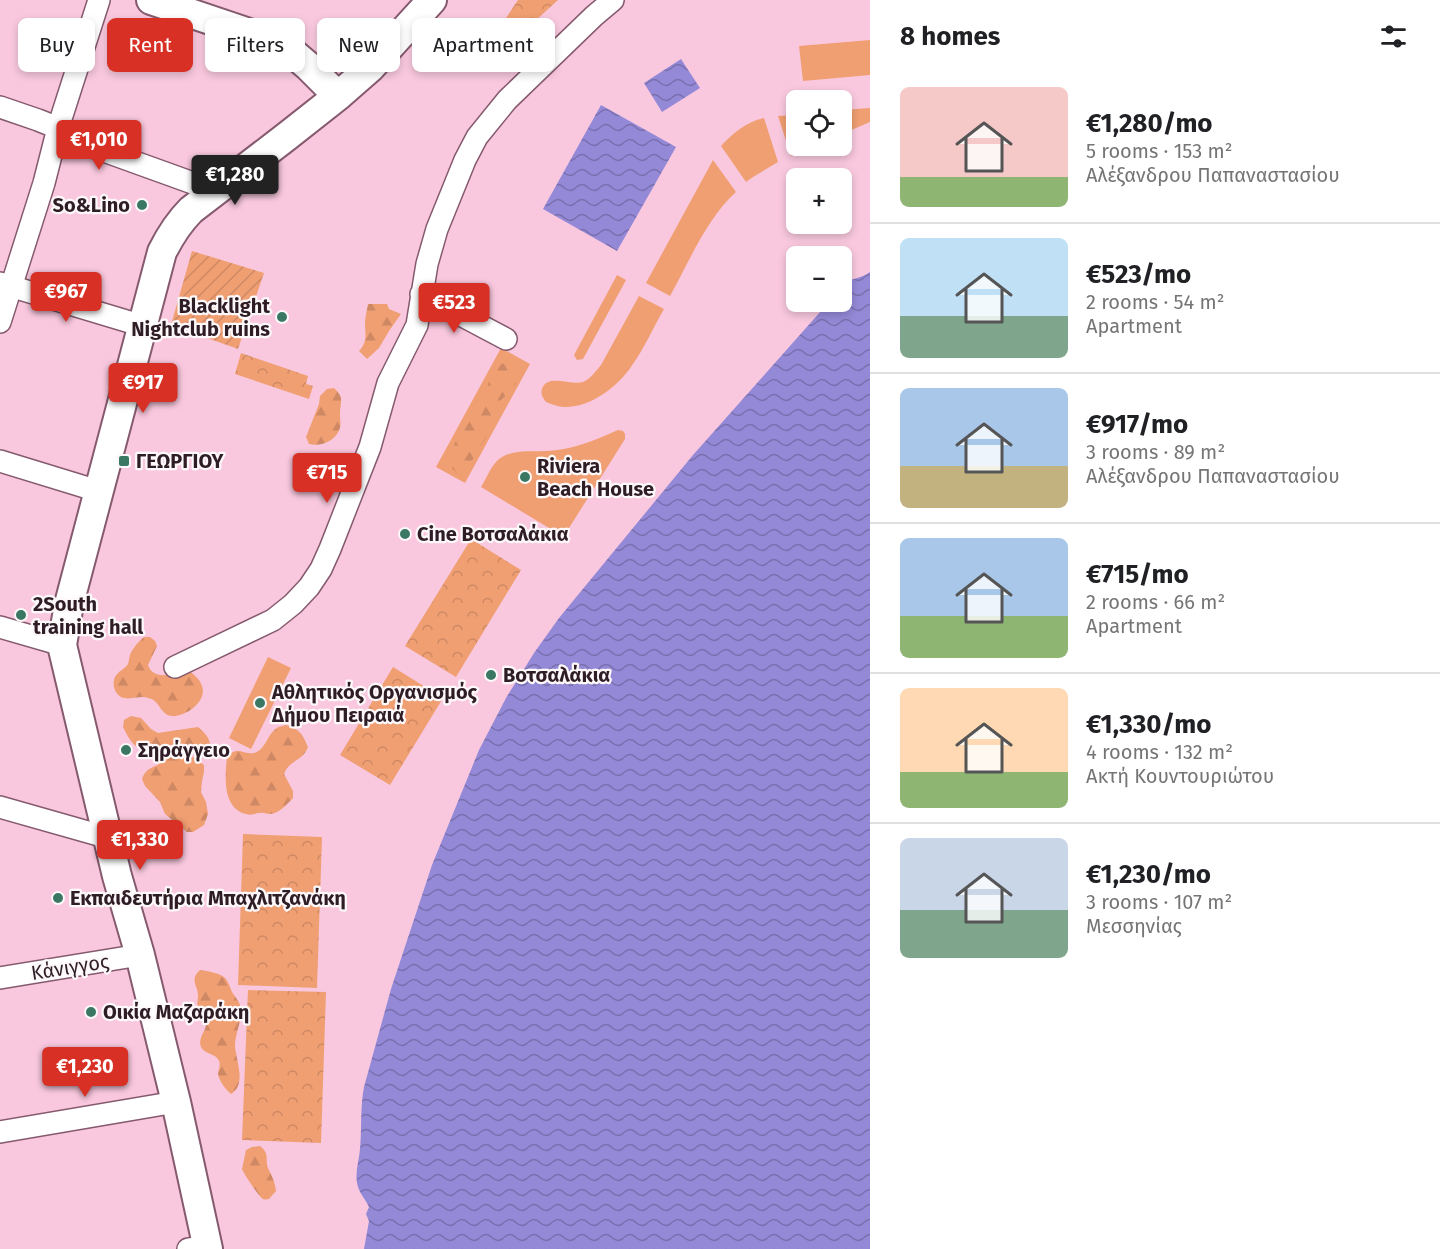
<!DOCTYPE html>
<meta charset="utf-8">
<style>
:root{--surface:#fff;--page:#f2f2f2;--text:#202124;--muted:#757577;--line:#e0e0e0;--accent:#d93025}
body{margin:0;font-family:"Fira Sans",sans-serif;background:var(--page);color:var(--text);height:100vh;display:flex;flex-direction:column;font-size:22px;white-space:nowrap}
*{box-sizing:border-box;margin:0}
p{font-size:20px;color:var(--muted)}
.icon{flex:none;width:33px;height:33px;fill:none;stroke:currentColor;stroke-width:2;stroke-linecap:round;stroke-linejoin:round}
.map{position:relative;flex:1;overflow:hidden}
.drawer{display:flex;flex-direction:column;background:var(--surface);width:570px}
.drawer>*{flex:none}
.top-card{position:absolute;left:18px;top:18px;width:570px;height:54px;display:flex;gap:12px}
.fabs{position:absolute;left:786px;top:90px;display:grid;gap:12px}
.fabs a{display:grid;place-items:center;width:66px;height:66px;border-radius:9px;background:var(--surface);box-shadow:0 3px 9px #0003;font-size:30px}
.price{position:absolute;translate:-50% -51px;padding:0 14px;border-radius:6px;background:var(--accent);color:#fff;font-size:20px;line-height:39px;filter:drop-shadow(0 2px 3px #0008)}
.price::after{content:'';position:absolute;left:50%;top:36px;width:18px;height:14px;margin-left:-9px;background:inherit;clip-path:polygon(0 0,100% 0,50% 100%)}
.price.on{background:#222;color:#fff}
ul{padding:0;list-style:none}
li{display:flex;align-items:center;gap:18px;height:150px;padding:0 30px}
li+li{border-top:2px solid var(--line)}
li span{display:grid;place-items:center;flex:none;width:168px;height:120px;border-radius:9px;color:#555}
li>.icon{margin-inline-start:auto}
span .icon{width:72px;height:72px;fill:#fffc;stroke-width:1}
li b{font-size:26px}
h2{display:flex;justify-content:space-between;align-items:center;height:72px;padding:0 30px;font-size:26px}
.pill{padding:0 21px;border-radius:9px;background:var(--surface);box-shadow:0 3px 9px #0003;font-size:21px;line-height:54px}
.pill.on{background:var(--accent);color:#fff}
main{display:flex;flex:1;min-height:0}
.map>svg:first-child{display:block}
.grass{fill:#f09f72}
.forest{fill:url(#forest-firs)}
.park{fill:url(#park-crowns)}
.garden{fill:url(#garden-furrows)}
.water{fill:url(#water-waves)}
.lines{fill:none;stroke-linecap:round;stroke-linejoin:round}
.street-casing{stroke:#855a6e;stroke-width:24}
.secondary-casing{stroke:#855a6e;stroke-width:32}
.street{stroke:#fff;stroke-width:21}
.secondary{stroke:#fff;stroke-width:28}
.poi-dot{fill:#3b7864;stroke:#fdf8fa;stroke-width:2}
.labels{text-anchor:middle;stroke-width:4.5;stroke-linejoin:round;paint-order:stroke}
.poi-label{font-size:20px;font-weight:bold;fill:#2f1d25;stroke:#fdf8fa;text-anchor:start}
.street-label{font-size:20px;fill:#2f1d25;stroke:#fdf8fa}
</style>
<main>
<div class="map">
<svg width="870" height="1249" viewBox="0 0 870 1249">
<defs>
<pattern id="forest-firs" width="22" height="20" patternUnits="userSpaceOnUse" patternTransform="scale(1.5)"><rect width="22" height="20" fill="#f09f72"/><path d="M5 1l3.5 6h-7zM16 11l3.5 6h-7z" fill="#ce8863"/></pattern>
<pattern id="park-crowns" width="20" height="18" patternUnits="userSpaceOnUse" patternTransform="scale(1.5)"><rect width="20" height="18" fill="#f09f72"/><path d="M2 6a3 3 0 1 1 6 0M12 15a3 3 0 1 1 6 0" fill="none" stroke="#ce8863"/></pattern>
<pattern id="garden-furrows" width="10" height="10" patternUnits="userSpaceOnUse" patternTransform="scale(1.5)"><rect width="10" height="10" fill="#f09f72"/><path d="M-1 1l2-2M0 10L10 0M9 11l2-2" fill="none" stroke="#ce8863"/></pattern>
<pattern id="water-waves" width="16" height="10" patternUnits="userSpaceOnUse" patternTransform="scale(1.5)"><rect width="16" height="10" fill="#9489d7"/><path d="M0 5q4-4 8 0t8 0" fill="none" stroke="#796fae"/></pattern>
</defs>
<rect width="100%" height="100%" fill="#f9c8de"/>
<path class="grass" d="M870,40V75L803,81L799,46Z
M870,108V122L842,134V110Z
M796,115V146H815L791,156L778,116Z
M764,118L778,162L753,177L746,182L721,146C733,133 746,122 764,118Z
M713,160L736,192C707,218 689,262 670,296L646,283Z
M617,275L626,280L583,359L577,360L574,355Z
M639,296L664,309C653,328 644,349 631,367C617,387 590,408 564,407C558,407 552,404 546,402C543,398 540,394 542,389C547,373 571,386 583,382C590,379 596,371 601,365Z
M501,348L530,364L465,483L436,467Z
M618,430L623,431L625,434V439L569,528L567,532L559,534L481,487C488,476 491,464 502,457C516,448 540,453 557,450C579,447 598,439 618,430Z
M268,657L291,668L251,749L229,738Z"/>
<path class="forest" d="M368,304H387L389,309L401,314L389,331L379,348L367,359L359,351C368,341 365,335 365,323C365,317 367,310 368,304Z
M506,362L515,369C522,391 502,394 494,409C492,414 493,418 492,424C492,429 470,465 466,469C462,473 462,472 457,473L446,462L445,457L453,447L465,422L481,404L485,395L491,374L500,365Z
M334,388C345,398 340,401 340,414C340,419 341,423 340,428C336,441 321,447 309,444L306,437L319,404L320,396L327,389Z
M144,637H150L155,641L157,646L148,665C154,682 175,673 189,671C207,683 208,698 189,711C185,713 177,717 172,716C160,715 160,700 148,698C140,695 129,701 121,697C114,693 112,683 115,677C118,671 125,669 128,664C129,661 129,658 130,655C132,649 139,641 144,637Z
M131,716L141,718L151,729L158,733L198,727C210,737 217,748 198,755C189,751 181,745 171,745C164,745 158,747 151,749C135,752 129,739 123,727L124,720Z
M286,725C300,729 303,735 308,747C303,761 289,760 284,774L293,791V798C287,804 279,814 270,814C267,814 264,812 260,813C255,813 252,816 246,814C222,808 225,776 227,757C237,745 244,755 254,753C266,750 267,734 277,728C278,727 286,725 286,725Z
M163,751H170L174,754L183,758L193,757L204,765V772L202,781L201,792L206,802L208,814L204,825L193,832H187L165,814L160,802L145,786L142,779C145,770 150,768 158,765Z
M200,970C208,971 221,973 226,979C229,983 230,988 232,992C236,998 240,1002 241,1009C242,1021 235,1034 235,1046C236,1061 247,1084 231,1094C226,1090 219,1081 218,1074C218,1070 221,1066 219,1061C216,1053 205,1055 201,1047C197,1037 208,1030 206,1021C205,1016 201,1013 199,1009C196,1004 198,1000 198,995C198,986 189,980 200,970Z
M260,1146C270,1154 265,1158 268,1168C272,1176 275,1182 276,1191L269,1199C267,1199 265,1200 263,1199C259,1197 244,1174 242,1169L246,1150L252,1147Z"/>
<path class="park" d="M518,0H558L534,22L537,28L525,46L516,43L497,62L493,59L508,36L500,27Z
M241,353L308,376L306,384L313,386L309,399L235,374Z
M471,539L521,570L456,677L405,646Z
M393,667L443,698L390,785L340,755Z
M243,834L322,837L317,988L238,985Z
M248,990L326,992L321,1143L242,1140Z"/>
<path class="garden" d="M192,251L264,273L238,349L171,325Z"/>
<path class="water" d="M681,59L700,88L662,112L644,83Z
M601,105L676,147L617,251L543,209Z
M870,272V1249H364L369,1221L366,1214L369,1207C366,1200 360,1194 358,1187C354,1174 359,1162 360,1149C362,1128 360,1108 364,1087L391,989L432,865L479,750L506,698L534,653L559,618L693,455L829,302H842V284C850,278 861,279 870,272Z"/>
<g class="lines">
<g class="street-casing">
<path id="street" d="M0,107L38,120L58,128L68,138L215,191
M0,283L143,326
M421,294L506,339
M0,322L44,183L58,128L99,0
M0,461L98,491
M0,627L62,645
M175,667L273,620L293,604L309,587L321,569L330,549L370,447L388,383L417,325L427,264L437,229L465,160L477,137L507,100L594,16L613,0
M0,807L109,838
M0,978L140,955
M0,1132L176,1102
M188,1249L207,1246"/>
</g>
<g class="secondary-casing">
<path id="secondary" d="M151,0L270,40L294,54L308,66L338,96
M208,1249L176,1102L140,955L117,876L62,645L69,604L162,252C170,236 178,223 191,210L286,137L338,96L370,68L432,0"/>
</g>
<use href="#street" class="street"/>
<use href="#secondary" class="secondary"/>
</g>
<g class="poi-dot">
<circle cx="142" cy="205" r="6"/>
<circle cx="282" cy="317" r="6"/>
<rect x="118" y="455" width="12" height="12" rx="3"/>
<circle cx="525" cy="477" r="6"/>
<circle cx="405" cy="534" r="6"/>
<circle cx="21" cy="615" r="6"/>
<circle cx="491" cy="675" r="6"/>
<circle cx="260" cy="703" r="6"/>
<circle cx="126" cy="750" r="6"/>
<circle cx="58" cy="898" r="6"/>
<circle cx="91" cy="1012" r="6"/>
</g>
<g class="labels">
<g class="poi-label">
<text x="130" y="212" text-anchor="end">So&amp;Lino</text>
<text x="270" y="313" text-anchor="end">Blacklight<tspan x="270" dy="23">Nightclub ruins</tspan></text>
<text x="136" y="468">ΓΕΩΡΓΙΟΥ</text>
<text x="537" y="473">Riviera<tspan x="537" dy="23">Beach House</tspan></text>
<text x="417" y="541">Cine Βοτσαλάκια</text>
<text x="33" y="611">2South<tspan x="33" dy="23">training hall</tspan></text>
<text x="503" y="682">Βοτσαλάκια</text>
<text x="272" y="699">Αθλητικός Οργανισμός<tspan x="272" dy="23">Δήμου Πειραιά</tspan></text>
<text x="138" y="757">Σηράγγειο</text>
<text x="70" y="905">Εκπαιδευτήρια Μπαχλιτζανάκη</text>
<text x="103" y="1019">Οικία Μαζαράκη</text>
</g>
<g class="street-label">
<text transform="translate(70 967) rotate(-9)" y="7">Κάνιγγος</text>
</g>
</g>
</svg>
<div class="fabs">
<a><svg class="icon" aria-label="locate" viewBox="0 0 24 24"><circle cx="12" cy="12" r="6"/><path d="M12 2v4M12 18v4M2 12h4M18 12h4"/></svg></a>
<a>+</a>
<a>−</a>
</div>
<b class="price" style="left:99px;top:171px">€1,010</b>
<b class="price on" style="left:235px;top:206px">€1,280</b>
<b class="price" style="left:66px;top:323px">€967</b>
<b class="price" style="left:454px;top:334px">€523</b>
<b class="price" style="left:143px;top:414px">€917</b>
<b class="price" style="left:327px;top:504px">€715</b>
<b class="price" style="left:140px;top:871px">€1,330</b>
<b class="price" style="left:85px;top:1098px">€1,230</b>
<div class="top-card">
<a class="pill">Buy</a>
<a class="pill on">Rent</a>
<a class="pill">Filters</a>
<a class="pill">New</a>
<a class="pill">Apartment</a>
</div>
</div>
<section class="drawer">
<h2>8 homes<svg class="icon" aria-label="filters" viewBox="0 0 24 24"><path d="M4 7h16M4 17h16"/><circle cx="9" cy="7" r="2"/><circle cx="15" cy="17" r="2"/></svg></h2>
<ul>
<li><span style="background:linear-gradient(#f6c9c9 75%,#8fb573 0)"><svg class="icon" aria-label="home" viewBox="0 0 24 24"><path d="M3 11l9-7 9 7M6 9v11h12V9"/></svg></span><div><b>€1,280/mo</b><p>5 rooms · 153 m²</p><p>Αλέξανδρου Παπαναστασίου</p></div></li>
<li><span style="background:linear-gradient(#bfe0f5 65%,#7fa58c 0)"><svg class="icon" aria-label="home" viewBox="0 0 24 24"><path d="M3 11l9-7 9 7M6 9v11h12V9"/></svg></span><div><b>€523/mo</b><p>2 rooms · 54 m²</p><p>Apartment</p></div></li>
<li><span style="background:linear-gradient(#a9c7e8 65%,#c2b280 0)"><svg class="icon" aria-label="home" viewBox="0 0 24 24"><path d="M3 11l9-7 9 7M6 9v11h12V9"/></svg></span><div><b>€917/mo</b><p>3 rooms · 89 m²</p><p>Αλέξανδρου Παπαναστασίου</p></div></li>
<li><span style="background:linear-gradient(#a9c7e8 65%,#8fb573 0)"><svg class="icon" aria-label="home" viewBox="0 0 24 24"><path d="M3 11l9-7 9 7M6 9v11h12V9"/></svg></span><div><b>€715/mo</b><p>2 rooms · 66 m²</p><p>Apartment</p></div></li>
<li><span style="background:linear-gradient(#ffd9b3 70%,#8fb573 0)"><svg class="icon" aria-label="home" viewBox="0 0 24 24"><path d="M3 11l9-7 9 7M6 9v11h12V9"/></svg></span><div><b>€1,330/mo</b><p>4 rooms · 132 m²</p><p>Ακτή Κουντουριώτου</p></div></li>
<li><span style="background:linear-gradient(#c9d6e8 60%,#7fa58c 0)"><svg class="icon" aria-label="home" viewBox="0 0 24 24"><path d="M3 11l9-7 9 7M6 9v11h12V9"/></svg></span><div><b>€1,230/mo</b><p>3 rooms · 107 m²</p><p>Μεσσηνίας</p></div></li>
</ul>
</section>
</main>
